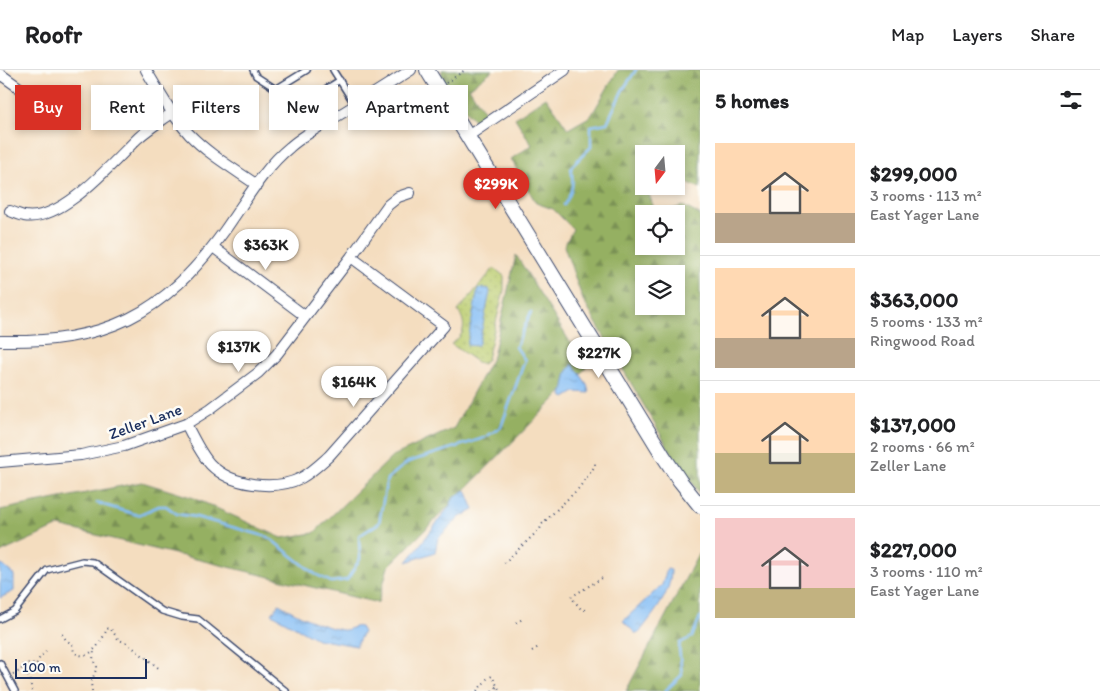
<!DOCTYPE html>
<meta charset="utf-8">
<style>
:root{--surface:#fff;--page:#f6f6f6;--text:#202124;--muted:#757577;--line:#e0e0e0;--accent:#d93025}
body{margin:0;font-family:Itim,sans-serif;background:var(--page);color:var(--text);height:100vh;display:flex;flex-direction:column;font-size:19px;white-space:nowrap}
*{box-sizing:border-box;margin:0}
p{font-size:16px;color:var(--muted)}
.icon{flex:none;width:28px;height:28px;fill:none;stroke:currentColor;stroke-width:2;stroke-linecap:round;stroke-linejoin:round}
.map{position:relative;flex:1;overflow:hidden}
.panel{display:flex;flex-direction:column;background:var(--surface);width:400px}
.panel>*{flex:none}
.top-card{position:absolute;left:15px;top:15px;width:475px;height:45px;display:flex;gap:10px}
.needle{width:32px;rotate:196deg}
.tools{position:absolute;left:635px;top:75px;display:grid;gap:10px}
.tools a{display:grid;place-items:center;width:50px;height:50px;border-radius:0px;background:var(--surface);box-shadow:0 2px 8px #0003;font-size:25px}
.scale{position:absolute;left:15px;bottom:12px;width:132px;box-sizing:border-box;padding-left:5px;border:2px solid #1b2f5e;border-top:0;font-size:14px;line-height:18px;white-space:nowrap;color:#1b2f5e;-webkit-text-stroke:4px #fdfcf7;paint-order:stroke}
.price{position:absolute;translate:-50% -42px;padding:0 11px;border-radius:18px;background:#fff;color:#222;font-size:16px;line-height:32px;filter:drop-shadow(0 1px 2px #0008)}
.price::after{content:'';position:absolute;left:50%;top:30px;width:15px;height:11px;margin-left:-8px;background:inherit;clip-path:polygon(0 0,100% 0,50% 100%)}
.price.current{background:var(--accent);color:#fff}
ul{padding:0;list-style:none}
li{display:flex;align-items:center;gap:15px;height:125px;padding:0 15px}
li+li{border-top:1px solid var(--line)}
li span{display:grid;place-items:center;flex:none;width:140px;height:100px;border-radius:0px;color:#555}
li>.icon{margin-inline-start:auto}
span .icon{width:60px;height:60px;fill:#fffc;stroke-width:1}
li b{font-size:21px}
h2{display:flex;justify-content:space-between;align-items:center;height:60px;padding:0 15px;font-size:21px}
.pill{padding:0 18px;border-radius:0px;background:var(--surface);box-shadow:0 2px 8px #0003;font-size:18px;line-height:45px}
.pill.current{background:var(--accent);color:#fff}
header{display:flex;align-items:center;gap:30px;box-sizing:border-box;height:70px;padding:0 25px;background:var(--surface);border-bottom:1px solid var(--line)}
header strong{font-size:24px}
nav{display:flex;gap:28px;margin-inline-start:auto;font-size:18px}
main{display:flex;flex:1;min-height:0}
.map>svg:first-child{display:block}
.forest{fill:url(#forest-firs);stroke:#587060;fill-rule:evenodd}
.park{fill:url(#park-dots);stroke:#6c7e67}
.water{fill:url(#water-ripples);stroke:#5076aa}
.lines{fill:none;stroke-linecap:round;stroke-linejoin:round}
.stream{stroke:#84bdf5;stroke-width:2.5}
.service-casing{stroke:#3c496d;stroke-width:8}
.minor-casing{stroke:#3c496d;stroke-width:12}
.tertiary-casing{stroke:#3c496d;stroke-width:16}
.path{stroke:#3c496d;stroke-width:2;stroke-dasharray:1 4;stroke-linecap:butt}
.service{stroke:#fff;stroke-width:5}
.minor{stroke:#fff;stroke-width:10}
.tertiary{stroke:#fff;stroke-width:14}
.labels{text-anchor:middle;stroke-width:5;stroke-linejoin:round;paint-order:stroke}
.street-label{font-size:16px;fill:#1b2f5e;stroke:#fdfcf7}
</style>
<header>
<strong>Roofr</strong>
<nav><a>Map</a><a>Layers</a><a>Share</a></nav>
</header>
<main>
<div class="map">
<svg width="700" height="621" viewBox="0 0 700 621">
<defs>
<pattern id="forest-firs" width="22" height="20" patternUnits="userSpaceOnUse" patternTransform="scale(1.25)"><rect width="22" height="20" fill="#95b062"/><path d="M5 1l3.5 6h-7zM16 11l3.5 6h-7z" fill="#799054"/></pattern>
<pattern id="park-dots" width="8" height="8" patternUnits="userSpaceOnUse" patternTransform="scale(1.25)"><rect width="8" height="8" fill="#bccd70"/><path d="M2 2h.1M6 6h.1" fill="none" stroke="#a1b063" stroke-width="1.8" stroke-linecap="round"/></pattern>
<pattern id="water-ripples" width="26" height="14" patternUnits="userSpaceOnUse" patternTransform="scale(1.25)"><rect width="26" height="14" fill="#84bdf5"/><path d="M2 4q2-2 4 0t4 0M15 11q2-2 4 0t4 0" fill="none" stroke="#6b9aca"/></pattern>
</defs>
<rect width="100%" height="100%" fill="#fdfcf7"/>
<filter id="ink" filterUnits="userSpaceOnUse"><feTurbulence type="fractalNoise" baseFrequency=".02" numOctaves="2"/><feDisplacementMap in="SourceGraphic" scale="10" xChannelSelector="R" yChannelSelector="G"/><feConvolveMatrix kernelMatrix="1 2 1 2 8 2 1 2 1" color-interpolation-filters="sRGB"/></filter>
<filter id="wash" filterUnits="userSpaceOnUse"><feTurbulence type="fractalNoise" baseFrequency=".0096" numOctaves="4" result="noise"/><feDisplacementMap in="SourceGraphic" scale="20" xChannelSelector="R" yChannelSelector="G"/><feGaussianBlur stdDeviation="1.12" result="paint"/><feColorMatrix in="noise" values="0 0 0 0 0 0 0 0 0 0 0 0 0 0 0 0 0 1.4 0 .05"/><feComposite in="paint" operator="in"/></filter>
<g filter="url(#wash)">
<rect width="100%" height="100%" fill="#f4ddbf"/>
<path class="forest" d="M442,0H493L469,18L486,44L475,51L460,34L442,8Z
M618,0H700V118L676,108V84H644V116H646L656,144H644V176H676V144H656L683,136L700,145V424L669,379L583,230L564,176L573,159L553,139L536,133L511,89L532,75L515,48L546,27L568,59L591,46ZM644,204H676V236H644Z
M516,185L586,298L388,497L378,533L59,456L0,483V440L142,412L194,428L282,468L314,463L393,386L454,358L493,286Z
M700,481V621H626Z"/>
<path class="park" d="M494,198L504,206V220L487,289L483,294L477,292L451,274C465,266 467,253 458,241Z"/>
<path class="water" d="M482,218L489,219L490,222L479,273L477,276L467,275L478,219Z
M573,294L587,314L589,323L575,322L565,328L562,326L567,302Z
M466,420L474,440L460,447L438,468L435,482L407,492L449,437L454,427Z
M0,493L14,505V521L0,528Z
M667,499L671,500C671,525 653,544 639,563H635L623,551L662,515Z
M279,534C298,545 319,556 342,560C349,561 353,555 360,557L363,562L356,576L317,569L272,544Z"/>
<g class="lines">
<path class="stream" d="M564,135C573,121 574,113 571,97L591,77V56L607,53L622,21L636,0
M97,433L138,445L159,436H166L177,444L196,447L268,467L315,504L331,512L347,510L360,489L359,466L379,453L387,409L408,392L484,368L501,357L525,290L516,277L531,242
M665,621L682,605L679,578L680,573L692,567L700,547"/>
</g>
</g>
<g filter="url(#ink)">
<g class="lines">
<g class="service-casing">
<path id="service" d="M253,0L256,6L276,19
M307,0L276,19L300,35L340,10
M333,0L355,35
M0,549L15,541L47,500L82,491L93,492L162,541L182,547L198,549L286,621
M0,593L15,621"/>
</g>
<g class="minor-casing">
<path id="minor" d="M146,0C159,22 172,45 189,64C208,84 234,99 257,115
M0,4L21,19
M468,66L565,0
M10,141C15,143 20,145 24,146C62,153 113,92 138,68C148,59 161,51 172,43
M213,177L305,246
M0,271C106,273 163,246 225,160C245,132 263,99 290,77C306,63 326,53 344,42C367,28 389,14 411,0
M186,354C193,367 200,383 210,394C231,416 275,421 301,408C312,402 320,394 329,386L444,256L351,187
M0,392L81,385L124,376L186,354L210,339L258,303L277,284L351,187L388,135L398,127L410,123"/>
</g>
<g class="tertiary-casing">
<path id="tertiary" d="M427,0L664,387L680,411L700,436"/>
</g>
<path class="path" d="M446,13L465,0
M504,493L540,459L542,454L579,418L595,396V393
M585,540L581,539L571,527L602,508
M516,553L524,548
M62,564L66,570L72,574L74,582C89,594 102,571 107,559L110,558L119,570L127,573L161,600
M532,581L540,576
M13,604L22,600
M32,621L29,607L21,598L26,593L36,595L40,587L47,580L46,579
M92,621L91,613L97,597L93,590L94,581
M477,621L487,609L492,606L500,621
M492,621L497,616"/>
<use href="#service" class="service"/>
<use href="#minor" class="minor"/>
<use href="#tertiary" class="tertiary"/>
</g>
</g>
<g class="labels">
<g class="street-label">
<text transform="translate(145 351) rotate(-20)" y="6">Zeller Lane</text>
</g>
</g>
</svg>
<div class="tools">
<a><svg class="needle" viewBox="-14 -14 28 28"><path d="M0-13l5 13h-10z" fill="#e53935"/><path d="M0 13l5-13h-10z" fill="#757577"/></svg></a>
<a><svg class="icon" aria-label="locate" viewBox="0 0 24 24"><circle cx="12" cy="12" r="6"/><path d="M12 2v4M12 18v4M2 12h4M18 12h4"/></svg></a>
<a><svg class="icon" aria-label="layers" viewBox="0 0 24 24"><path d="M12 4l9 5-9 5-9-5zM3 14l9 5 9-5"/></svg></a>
</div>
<div class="scale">100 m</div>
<b class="price current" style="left:496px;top:140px">$299K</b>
<b class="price" style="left:266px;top:201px">$363K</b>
<b class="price" style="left:239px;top:303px">$137K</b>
<b class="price" style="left:599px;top:309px">$227K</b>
<b class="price" style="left:354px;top:338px">$164K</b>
<div class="top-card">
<a class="pill current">Buy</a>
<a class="pill">Rent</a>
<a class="pill">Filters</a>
<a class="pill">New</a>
<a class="pill">Apartment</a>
</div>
</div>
<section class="panel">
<h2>5 homes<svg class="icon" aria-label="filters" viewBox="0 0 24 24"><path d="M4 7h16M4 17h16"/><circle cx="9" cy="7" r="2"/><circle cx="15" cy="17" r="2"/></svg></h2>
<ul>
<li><span style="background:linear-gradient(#ffd9b3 70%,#b9a48a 0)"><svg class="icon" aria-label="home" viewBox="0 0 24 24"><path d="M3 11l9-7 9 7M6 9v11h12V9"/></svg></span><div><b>$299,000</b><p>3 rooms · 113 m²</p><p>East Yager Lane</p></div></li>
<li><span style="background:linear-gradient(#ffd9b3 70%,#b9a48a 0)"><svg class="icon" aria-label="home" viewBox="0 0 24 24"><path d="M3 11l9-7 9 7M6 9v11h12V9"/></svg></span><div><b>$363,000</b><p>5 rooms · 133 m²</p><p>Ringwood Road</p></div></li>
<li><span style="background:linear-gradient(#ffd9b3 60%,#c2b280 0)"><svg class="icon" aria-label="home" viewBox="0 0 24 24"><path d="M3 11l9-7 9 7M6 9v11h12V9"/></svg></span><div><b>$137,000</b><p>2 rooms · 66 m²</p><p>Zeller Lane</p></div></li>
<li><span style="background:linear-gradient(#f6c9c9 70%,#c2b280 0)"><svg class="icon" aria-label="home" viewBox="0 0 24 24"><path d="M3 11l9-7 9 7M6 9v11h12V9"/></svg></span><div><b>$227,000</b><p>3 rooms · 110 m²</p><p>East Yager Lane</p></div></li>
</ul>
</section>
</main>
